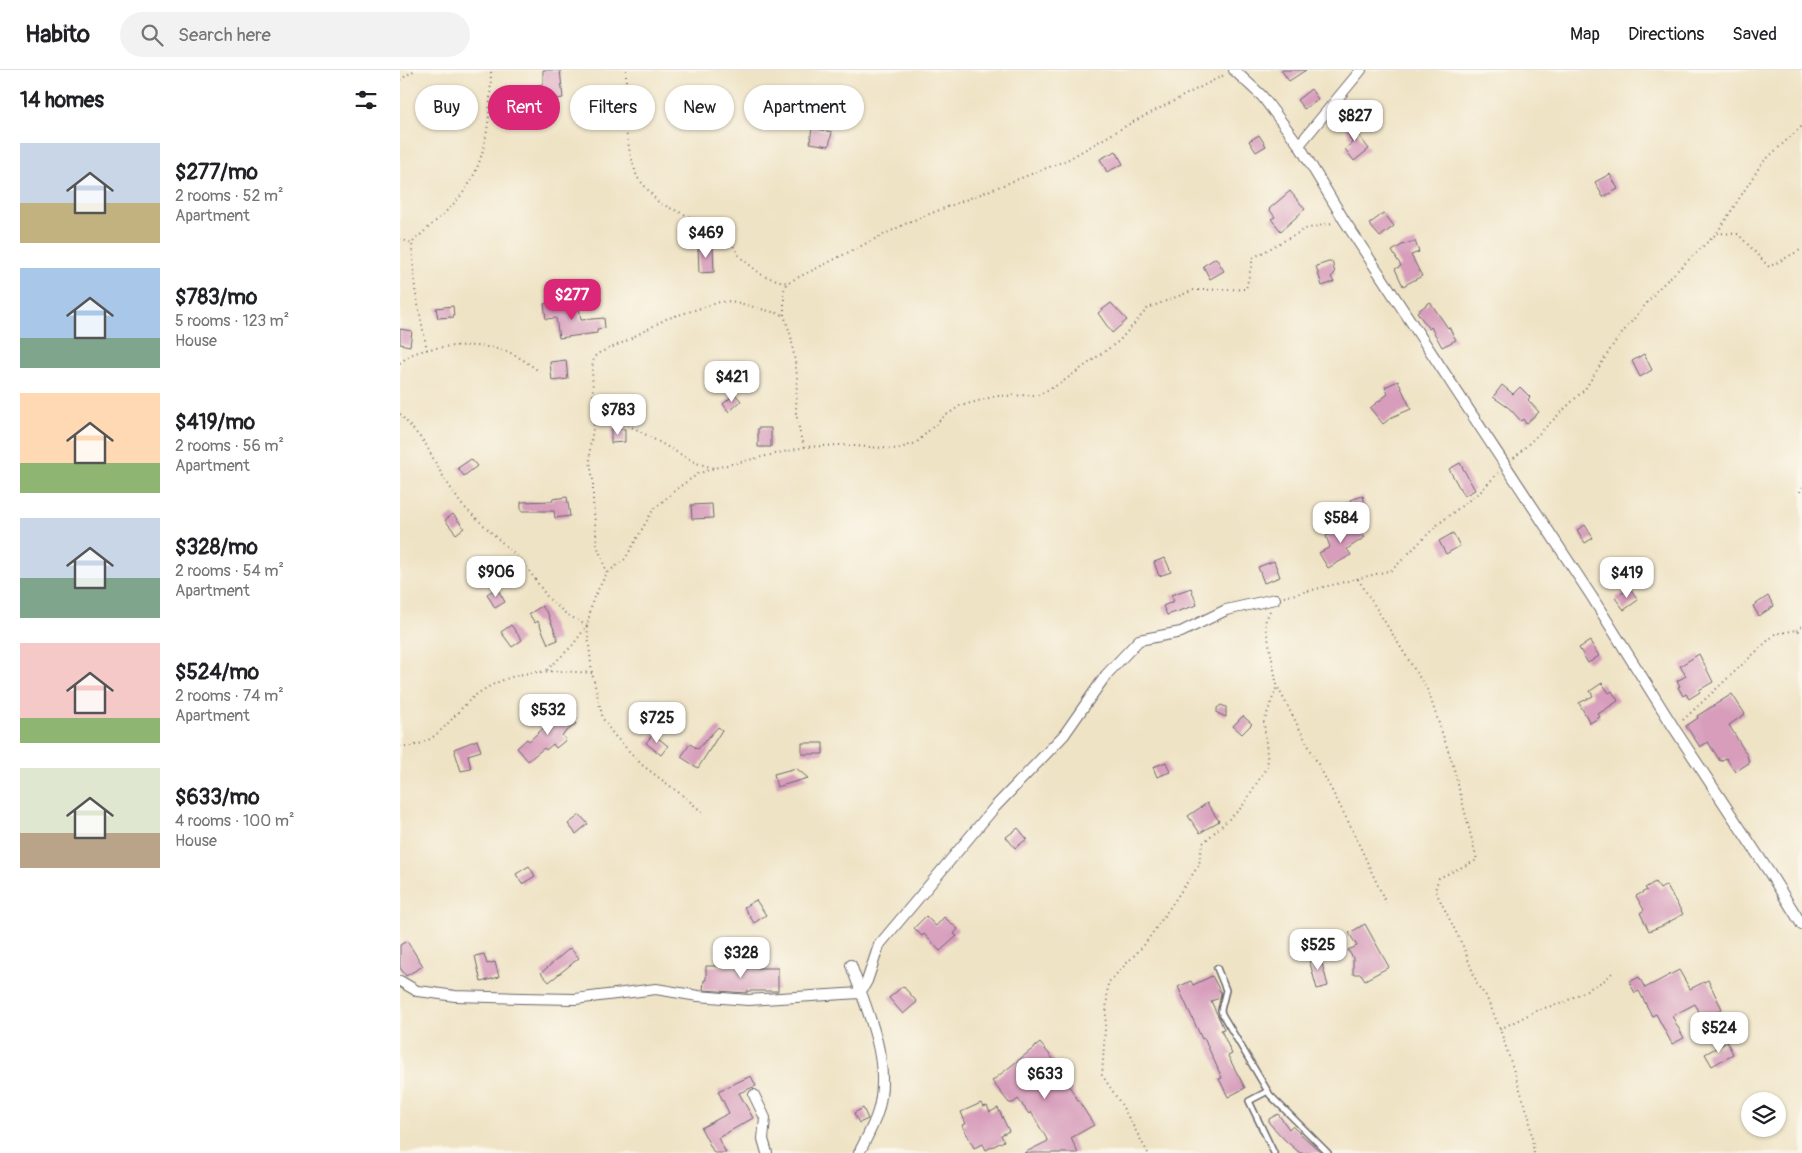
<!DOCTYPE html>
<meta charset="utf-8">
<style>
:root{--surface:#fff;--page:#f2f2f2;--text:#202124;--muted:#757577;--line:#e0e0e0;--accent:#db2777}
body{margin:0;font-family:Pangolin,sans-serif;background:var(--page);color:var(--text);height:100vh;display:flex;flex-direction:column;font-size:19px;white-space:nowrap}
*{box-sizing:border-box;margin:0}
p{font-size:16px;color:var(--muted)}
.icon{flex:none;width:28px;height:28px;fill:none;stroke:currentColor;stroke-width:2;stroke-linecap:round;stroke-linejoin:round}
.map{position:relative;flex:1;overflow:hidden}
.drawer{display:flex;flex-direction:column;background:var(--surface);width:400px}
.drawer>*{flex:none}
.hud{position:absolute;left:15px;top:15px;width:475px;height:45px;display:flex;gap:10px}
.tools{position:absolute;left:1341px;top:1022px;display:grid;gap:10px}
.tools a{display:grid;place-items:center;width:45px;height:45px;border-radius:50%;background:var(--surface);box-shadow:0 1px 4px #0004;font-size:25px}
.price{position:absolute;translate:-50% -42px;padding:0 11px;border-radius:10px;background:#fff;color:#222;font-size:16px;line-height:32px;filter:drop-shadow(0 1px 2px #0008)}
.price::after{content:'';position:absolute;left:50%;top:30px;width:15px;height:11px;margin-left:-8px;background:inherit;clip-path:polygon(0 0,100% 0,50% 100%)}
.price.active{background:var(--accent);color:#fff}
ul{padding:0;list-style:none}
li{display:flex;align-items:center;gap:15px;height:125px;padding:0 20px}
li span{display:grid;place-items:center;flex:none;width:140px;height:100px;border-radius:0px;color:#555}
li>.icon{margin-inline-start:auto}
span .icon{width:60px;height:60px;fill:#fffc;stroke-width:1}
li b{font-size:21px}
h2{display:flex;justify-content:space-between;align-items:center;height:60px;padding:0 20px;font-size:21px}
.tag{padding:0 18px;border-radius:22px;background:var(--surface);box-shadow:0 1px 4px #0004;font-size:18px;line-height:45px}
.tag.active{background:var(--accent);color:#fff}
header{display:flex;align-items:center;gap:30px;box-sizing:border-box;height:70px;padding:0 25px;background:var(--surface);border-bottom:1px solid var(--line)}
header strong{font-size:24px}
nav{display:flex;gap:28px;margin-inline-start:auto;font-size:18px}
.search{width:350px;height:45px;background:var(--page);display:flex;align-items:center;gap:12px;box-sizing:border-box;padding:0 18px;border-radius:28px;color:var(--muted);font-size:19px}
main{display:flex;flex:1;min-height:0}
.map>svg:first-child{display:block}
.building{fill:#d79dbb}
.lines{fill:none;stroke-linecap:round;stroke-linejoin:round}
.service-casing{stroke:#6a666b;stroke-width:8}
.minor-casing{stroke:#6a666b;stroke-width:12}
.path{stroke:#6a666b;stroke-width:2;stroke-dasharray:1 4;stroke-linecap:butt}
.service{stroke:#fff;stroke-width:5}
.minor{stroke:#fff;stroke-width:10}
</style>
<header>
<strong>Habito</strong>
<div class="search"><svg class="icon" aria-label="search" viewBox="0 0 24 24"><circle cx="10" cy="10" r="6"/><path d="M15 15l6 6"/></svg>Search here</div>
<nav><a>Map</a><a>Directions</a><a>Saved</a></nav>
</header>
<main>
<section class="drawer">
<h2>14 homes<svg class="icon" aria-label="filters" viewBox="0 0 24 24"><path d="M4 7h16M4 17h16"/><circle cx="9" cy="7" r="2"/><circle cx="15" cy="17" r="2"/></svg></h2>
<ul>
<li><span style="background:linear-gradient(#c9d6e8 60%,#c2b280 0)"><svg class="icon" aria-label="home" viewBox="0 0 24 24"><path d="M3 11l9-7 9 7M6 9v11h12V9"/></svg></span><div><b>$277/mo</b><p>2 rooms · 52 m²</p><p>Apartment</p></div></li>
<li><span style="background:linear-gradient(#a9c7e8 70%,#7fa58c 0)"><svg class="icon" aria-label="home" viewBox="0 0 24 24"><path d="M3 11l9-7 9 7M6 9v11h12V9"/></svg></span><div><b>$783/mo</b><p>5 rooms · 123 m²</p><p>House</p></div></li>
<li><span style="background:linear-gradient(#ffd9b3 70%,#8fb573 0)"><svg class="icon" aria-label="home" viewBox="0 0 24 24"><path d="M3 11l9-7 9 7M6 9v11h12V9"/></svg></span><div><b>$419/mo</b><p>2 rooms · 56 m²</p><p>Apartment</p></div></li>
<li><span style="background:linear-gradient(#c9d6e8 60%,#7fa58c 0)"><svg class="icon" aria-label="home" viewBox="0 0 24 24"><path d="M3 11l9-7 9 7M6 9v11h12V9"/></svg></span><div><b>$328/mo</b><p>2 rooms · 54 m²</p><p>Apartment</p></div></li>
<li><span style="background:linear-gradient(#f6c9c9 75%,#8fb573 0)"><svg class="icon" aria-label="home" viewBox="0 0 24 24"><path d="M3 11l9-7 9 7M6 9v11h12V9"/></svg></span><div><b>$524/mo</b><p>2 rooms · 74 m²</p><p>Apartment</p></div></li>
<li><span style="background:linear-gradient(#dfe7d0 65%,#b9a48a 0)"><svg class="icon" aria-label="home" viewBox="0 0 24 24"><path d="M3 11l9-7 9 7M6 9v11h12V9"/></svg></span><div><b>$633/mo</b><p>4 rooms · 100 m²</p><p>House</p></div></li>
</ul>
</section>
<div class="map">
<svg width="1402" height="1083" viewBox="0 0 1402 1083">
<rect width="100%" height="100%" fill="#fbf7ec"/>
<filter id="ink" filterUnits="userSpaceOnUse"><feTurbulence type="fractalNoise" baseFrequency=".02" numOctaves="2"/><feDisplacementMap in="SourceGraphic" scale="10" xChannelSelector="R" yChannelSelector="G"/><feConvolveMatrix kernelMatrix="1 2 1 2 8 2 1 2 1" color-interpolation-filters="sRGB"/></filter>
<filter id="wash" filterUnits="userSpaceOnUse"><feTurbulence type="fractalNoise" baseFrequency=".0096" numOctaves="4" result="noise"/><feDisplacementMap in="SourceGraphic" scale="20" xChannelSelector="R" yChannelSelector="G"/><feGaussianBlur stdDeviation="1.12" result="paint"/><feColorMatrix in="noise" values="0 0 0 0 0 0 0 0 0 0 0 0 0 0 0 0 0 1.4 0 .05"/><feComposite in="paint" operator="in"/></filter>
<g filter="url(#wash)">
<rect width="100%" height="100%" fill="#efe3c5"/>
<g id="blocks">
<path class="building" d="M143,0H160L163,28L138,32L135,16L143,14Z
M881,0H906L889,11Z
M911,19L918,29L904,39L897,30Z
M945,47L969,79L954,91L945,79L952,73L942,48Z
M412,58L432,62L429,76L410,73Z
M859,65L866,76L856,82L849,71Z
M716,81L723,94L707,102L700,89Z
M1210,104L1218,119L1203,127L1195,112Z
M890,121L905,139L881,161L871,149L875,147L869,139Z
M984,143L994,156L980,167L969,154Z
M1015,171L1019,182L1011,185L1022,206L1003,216L995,199L1001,196L992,181L1002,175Z
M298,176H313L314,202L299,203Z
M816,188L824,201L810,209L803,196Z
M932,191L935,203L931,207L934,212L922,216L916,196Z
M164,231L167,237L179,236L181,250L204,248L205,258L197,259V263L159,268L156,248L146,249L144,234L153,232L154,235Z
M1030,232L1048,258L1049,257L1056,270L1042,277L1031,257L1029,259L1017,242Z
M711,233L727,250L712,263L698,243Z
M53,236L54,247L38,248L36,238Z
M0,259L12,261L10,276L0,274Z
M1244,284L1252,300L1240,307L1232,291Z
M166,290L168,309L152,311L150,292Z
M998,311L1011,339L992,347L983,354L970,338L988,324L985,317Z
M1102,315L1113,324L1120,317L1130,327L1128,330L1139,342L1126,354L1123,349L1121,351L1109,338L1093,327Z
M335,324L341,331L329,342L323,334Z
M358,358H371V377H358Z
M211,359H225V372L211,373Z
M71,389L77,396L64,406L58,398Z
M1060,393L1075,420L1064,426L1049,399Z
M963,426L966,439L962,440L963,446L951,450L946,433L951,432L950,430Z
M167,427L170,446L155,448L154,441H121V432L153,431L152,429Z
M312,434L313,448L292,449L291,435Z
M53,444L64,458L56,464L45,450Z
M956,452L965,467L947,479L951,485L928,498L919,483L930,477L926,466Z
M1185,455L1193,468L1185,473L1177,460Z
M1053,463L1060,476L1046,484L1039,471Z
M765,488L771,502L759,506L754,492Z
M874,491L880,507L864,513L858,497Z
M97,518L105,532L95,538L87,524Z
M791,518L797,535L767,545L763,536L774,531L771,525Z
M1230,518L1238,530L1224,540L1215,528Z
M1368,526L1374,536L1359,546L1353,536Z
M142,536L148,544L158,570L148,574L138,551L135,553L129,544Z
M111,555L122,570L112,577L101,562Z
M1190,571L1199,586L1188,593L1179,578Z
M1299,584L1313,612L1299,620L1300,622L1289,629L1286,624L1283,626L1278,617L1280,616L1277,611L1286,606L1280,596Z
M1202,613L1209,623L1212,621L1218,631L1198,644L1200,647L1190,653L1179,633L1193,626L1190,621Z
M1332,624L1345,644L1329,655L1347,685L1349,693L1335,702L1326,688L1320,691L1308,672L1300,677L1286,656L1298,648L1297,646Z
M821,635L826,637V647L817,643V638Z
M164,638L176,654L162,665L166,670L156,678L153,674L146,680L144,678L128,691L117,678L127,669L129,671L156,647L155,645Z
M843,646L852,654L842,664L833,656Z
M318,657L322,660L298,698L281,687L290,674L298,679Z
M253,664L268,676L261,685L246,673Z
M77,670L81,681L68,685L71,699L61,701L54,679Z
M402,673H423V684H402Z
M766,692L770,702L757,707L753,697Z
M396,698L408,708L377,717L374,704Z
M807,733L819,751L800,763L788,746Z
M180,745L188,754L176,764L168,754Z
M618,758L627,769L615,778L606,767Z
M129,796L135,806L122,814L116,804Z
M1255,812L1260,819L1266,815L1283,844L1262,856L1249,861L1240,843L1244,840L1236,826L1247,820L1245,818Z
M356,830L366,845L354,853L344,837Z
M526,846L536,856L544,847L558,859L554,864L557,866L540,881L524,864L522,866L514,858Z
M965,854L989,897L965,910L961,904H953V888L948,880L957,876L949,863Z
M7,871L23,896L6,906L0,898V875Z
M170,878L179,888L149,912L141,903Z
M919,882L928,916L917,919L908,886Z
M84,884L87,894L95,892L99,907L81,912L75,886Z
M306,896H345V898H378V921H347V923L303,920L304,910H306Z
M1279,900L1290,919L1308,910L1322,939L1317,942L1323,952L1309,960L1295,934L1272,946L1284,968L1272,974L1256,944L1252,946L1239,921L1235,923L1229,912L1239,907L1245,918Z
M812,906L821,923L820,928L811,931L824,959L821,960L832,984L828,986L845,1018L828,1027L819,1009L822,1008L804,968L802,969L778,917L791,911L793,915Z
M503,916L517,932L503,944L489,928Z
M1327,972L1333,984L1312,996L1305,984Z
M640,973L654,990L653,991L694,1055L671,1068L678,1083H624L648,1071L631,1042L629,1044L618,1029L613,1033H609L592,1011Z
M351,1006L356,1016L339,1023L353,1048L318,1068L326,1083H314L301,1058L329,1043L318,1021Z
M581,1033L583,1037L587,1036L590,1042L598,1038L609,1061L601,1065L604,1071L586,1080L583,1074L574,1078L562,1055L566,1054L561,1042Z
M463,1038L468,1049L459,1053L454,1043Z
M878,1044L889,1059L892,1056L922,1083H900L886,1071L869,1053V1049Z"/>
</g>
</g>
<g filter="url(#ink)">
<use href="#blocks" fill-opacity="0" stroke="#6a666b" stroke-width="1"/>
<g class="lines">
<g class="service-casing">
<path id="service" d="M817,898L826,920L821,940L822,944L870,1025L928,1083
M868,1021L849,1031L874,1083"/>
</g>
<g class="minor-casing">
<path id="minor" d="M834,0L862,26L899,75L944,150L1192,527L1274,658L1369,802L1402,855
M899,75L961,0
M451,895C467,941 492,991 478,1041C474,1055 466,1069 459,1083
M0,911L17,921L26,922L55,926L122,928L175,929L256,919L298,926L348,930L460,923L467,911L479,875L594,738L664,665L706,605L739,570L781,562L826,540L875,529
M354,1025L365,1048L363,1069L367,1083"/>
</g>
<path class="path" d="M226,0V61L230,83L237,107L259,133L317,159L329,169L340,187L363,206L387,213
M0,10L15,0
M1317,163L1338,164L1369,197L1402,179
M0,169L12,173
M27,280L15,219L12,173C27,158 45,144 59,128C89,92 90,44 91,0
M0,293C4,290 8,286 13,284C38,274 81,273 106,281C119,286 129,294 140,302
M0,344L25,373L41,403L61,434L123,492L148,528L165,543L187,556
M194,345L234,358L296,393L314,398
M405,377L401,368L396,343L397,305L391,266L384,245V220L387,213L509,152L667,90L733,52L824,5
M1114,388L1185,319L1215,272L1259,218L1317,163L1362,93L1402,56
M1400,422L1402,417
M207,503L197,475L193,431V410L190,392V377L194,353L192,298L194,287L199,283L224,272L266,249L320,232L331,231L384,245
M958,509L1028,621L1053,695L1077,790L1039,808L1035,820L1063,876L1078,916L1086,926L1100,959L1129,1047L1134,1083
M884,527L992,500L1037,455L1081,421L1098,403
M870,541L865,552L877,616L950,755L986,833
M1397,560L1402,556
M147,600L172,576L187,556
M1283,650L1375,564L1397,560L1402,563
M0,676C38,680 53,640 80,622C117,598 150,600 192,603
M302,742L286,728L242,695L213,664L203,649L192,603L187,556L193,529L207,503L225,489L253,440L279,417L298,404L314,398L405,377L440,375L497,379L516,373L542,348L560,336L596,326L638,325L661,313L719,271L748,238L794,220L846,219L853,188L905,159L932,153
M1100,959L1140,939L1163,933L1205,910L1212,903
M748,1083L721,1034L702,1005L708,913L745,874L799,795L802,774L842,737L868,695L864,652L877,616"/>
<use href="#service" class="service"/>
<use href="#minor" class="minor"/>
</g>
</g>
</svg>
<div class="tools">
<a><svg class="icon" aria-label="layers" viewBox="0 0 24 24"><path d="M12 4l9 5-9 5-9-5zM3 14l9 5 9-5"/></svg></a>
</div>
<b class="price" style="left:955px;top:72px">$827</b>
<b class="price" style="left:306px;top:189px">$469</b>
<b class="price active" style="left:172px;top:251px">$277</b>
<b class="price" style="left:332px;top:333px">$421</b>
<b class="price" style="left:218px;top:366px">$783</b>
<b class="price" style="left:941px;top:474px">$584</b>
<b class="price" style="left:96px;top:528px">$906</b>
<b class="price" style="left:1227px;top:529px">$419</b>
<b class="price" style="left:148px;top:666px">$532</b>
<b class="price" style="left:257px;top:674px">$725</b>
<b class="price" style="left:918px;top:901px">$525</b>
<b class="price" style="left:341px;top:909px">$328</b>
<b class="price" style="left:1319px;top:984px">$524</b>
<b class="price" style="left:645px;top:1030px">$633</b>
<div class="hud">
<a class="tag">Buy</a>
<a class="tag active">Rent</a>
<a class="tag">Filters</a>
<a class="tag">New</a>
<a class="tag">Apartment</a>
</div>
</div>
</main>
